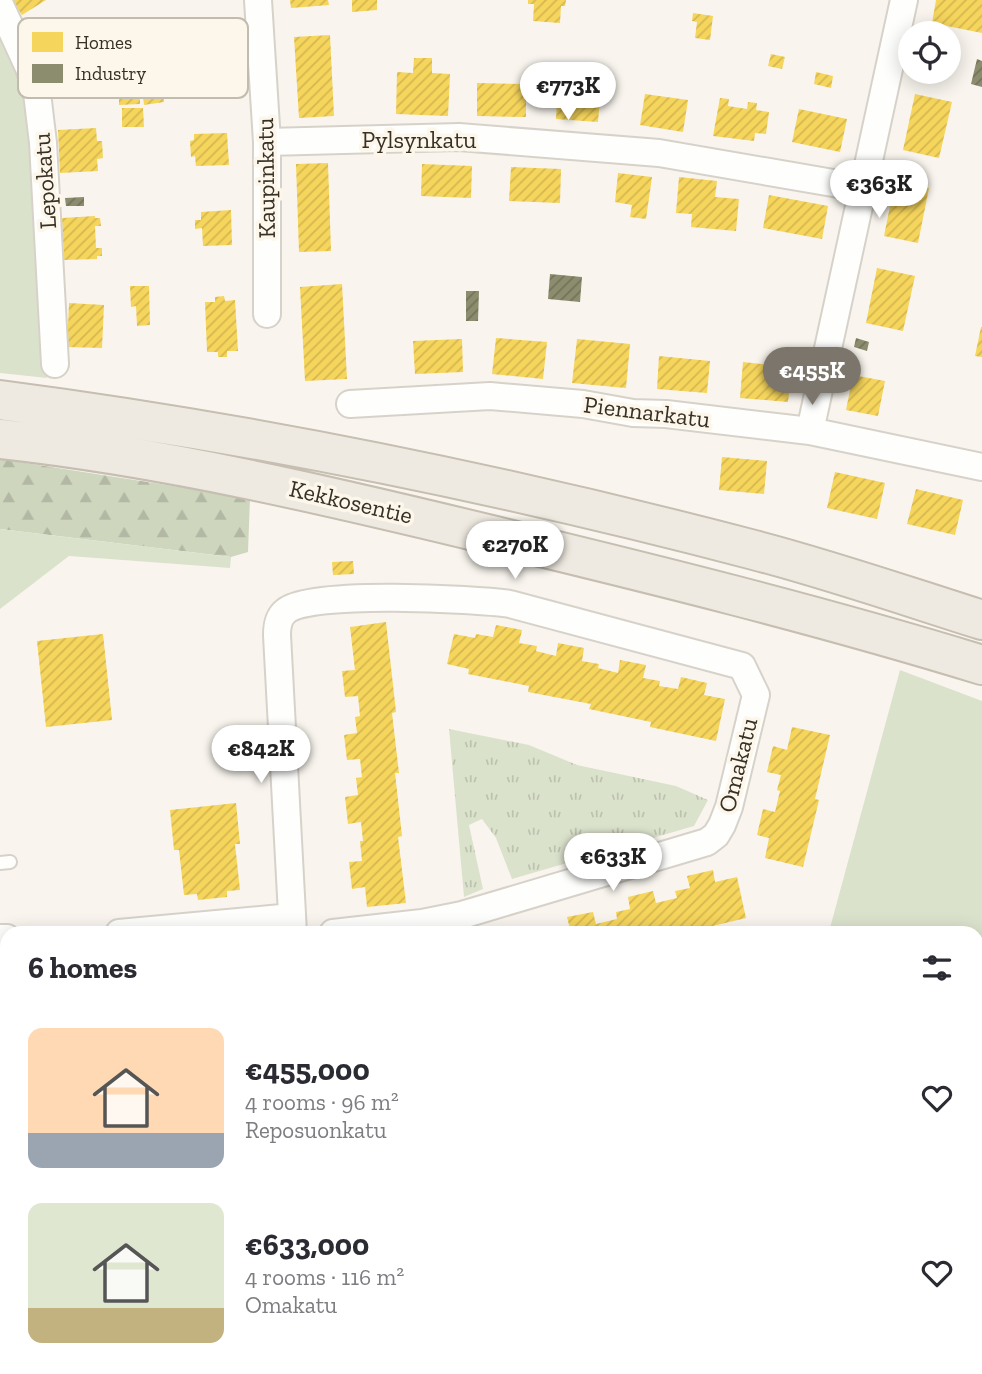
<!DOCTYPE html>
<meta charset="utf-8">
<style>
:root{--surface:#fff;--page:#f2f2f3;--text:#2b2b33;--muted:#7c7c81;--accent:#7b756b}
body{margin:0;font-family:"Zilla Slab",serif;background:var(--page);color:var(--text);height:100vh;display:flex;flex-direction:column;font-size:26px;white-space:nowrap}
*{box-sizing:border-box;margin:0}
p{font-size:23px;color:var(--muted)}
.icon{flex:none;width:38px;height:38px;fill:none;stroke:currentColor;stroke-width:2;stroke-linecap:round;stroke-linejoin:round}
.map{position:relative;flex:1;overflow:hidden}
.side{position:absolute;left:0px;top:926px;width:984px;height:450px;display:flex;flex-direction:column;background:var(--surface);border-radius:21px 21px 0 0;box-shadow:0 4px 18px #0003}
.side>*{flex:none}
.tools{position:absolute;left:898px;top:21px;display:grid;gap:14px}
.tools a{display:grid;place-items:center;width:63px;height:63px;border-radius:50%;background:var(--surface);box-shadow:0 4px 18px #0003;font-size:35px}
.price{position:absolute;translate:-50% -60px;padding:0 16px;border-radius:24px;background:#fff;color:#222;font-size:23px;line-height:46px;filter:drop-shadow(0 2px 4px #0008)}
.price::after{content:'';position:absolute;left:50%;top:42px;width:21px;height:16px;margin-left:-10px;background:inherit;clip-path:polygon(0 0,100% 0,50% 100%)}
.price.on{background:var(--accent);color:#fff}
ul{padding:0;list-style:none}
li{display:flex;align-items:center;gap:21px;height:175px;padding:0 28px}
li span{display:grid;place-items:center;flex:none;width:196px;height:140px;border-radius:14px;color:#555}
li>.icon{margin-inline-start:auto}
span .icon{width:84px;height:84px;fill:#fffc;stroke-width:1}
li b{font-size:30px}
h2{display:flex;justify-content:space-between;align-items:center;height:84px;padding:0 28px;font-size:30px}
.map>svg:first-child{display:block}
.grass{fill:url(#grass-tufts)}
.forest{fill:url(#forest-firs)}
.green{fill:#dbe2cc}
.homes{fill:url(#homes-hatch)}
.industry{fill:url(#industry-hatch)}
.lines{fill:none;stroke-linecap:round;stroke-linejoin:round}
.lane-casing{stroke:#d7d2c9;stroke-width:16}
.street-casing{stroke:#d7d2c9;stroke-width:30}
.highway-casing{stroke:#c5beb1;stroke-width:42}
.lane{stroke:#fefefc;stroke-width:12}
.street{stroke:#fefefc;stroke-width:26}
.highway{stroke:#efeae1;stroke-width:38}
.labels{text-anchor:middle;stroke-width:7;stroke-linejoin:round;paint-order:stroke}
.street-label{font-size:24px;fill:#373025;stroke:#fdf6ea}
.key{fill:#fdf6ea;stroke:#c2bbaf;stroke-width:2}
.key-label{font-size:19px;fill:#373025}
</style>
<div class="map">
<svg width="982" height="1374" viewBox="0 0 982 1374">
<defs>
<pattern id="grass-tufts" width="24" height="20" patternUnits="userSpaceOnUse" patternTransform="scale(1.75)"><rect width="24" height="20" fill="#dbe2cc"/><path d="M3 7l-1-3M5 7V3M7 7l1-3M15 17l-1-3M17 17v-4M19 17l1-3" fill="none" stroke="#bdc2af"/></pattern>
<pattern id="forest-firs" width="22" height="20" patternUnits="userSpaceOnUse" patternTransform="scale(1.75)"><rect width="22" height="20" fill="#ced6be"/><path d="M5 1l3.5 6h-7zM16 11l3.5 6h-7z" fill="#b2b8a3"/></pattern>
<pattern id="homes-hatch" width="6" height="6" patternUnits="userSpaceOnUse" patternTransform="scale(1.75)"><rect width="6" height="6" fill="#f6d55c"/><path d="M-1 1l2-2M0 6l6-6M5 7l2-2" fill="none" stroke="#d4b750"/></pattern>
<pattern id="industry-hatch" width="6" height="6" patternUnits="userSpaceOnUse" patternTransform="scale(1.75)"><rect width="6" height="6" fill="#8c8c6e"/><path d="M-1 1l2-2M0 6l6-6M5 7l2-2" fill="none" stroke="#73735a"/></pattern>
</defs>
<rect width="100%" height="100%" fill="#f9f5ee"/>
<path class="grass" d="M449,729L529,745L577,765L676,786L708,800L694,826L512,879L496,838L482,819L469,825L483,889L464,897Z"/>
<path class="forest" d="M0,459L250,498L248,552L231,557L0,529Z"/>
<path class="green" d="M0,29C31,90 33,156 37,222C40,274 44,326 47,378L0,373Z
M0,529L231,557L230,568L69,556L0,609Z
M900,670L982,701V1374H382L379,1369L976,1368V933H819L830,928Z
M33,1369L320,1368L322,1374H21Z"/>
<path class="homes" d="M12,0H46L22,15Z
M290,0H328L329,5L291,8Z
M352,0H377V10L352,12Z
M528,0H566L565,6H561L560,23L533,21L534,4H528Z
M936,0H982V33L932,23Z
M693,13L713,16L710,40L695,38L697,22L692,21Z
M330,35L334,116L299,118L294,37Z
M771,54L785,57L782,69L768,66Z
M414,58H432V73L450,74L448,116L396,114L397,72L413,73Z
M816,72L833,76L831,88L814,84Z
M477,83L526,84V117L477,116Z
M558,83L601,86L598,122L556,119Z
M162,86L164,102L144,105L142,89Z
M140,92V104L119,105V93Z
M645,94L688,100L683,132L640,125Z
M915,94L952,102L939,158L903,150Z
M720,98L729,99L728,106L747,109L748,102L757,103L756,110L769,112L766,134L755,133L754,141L713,136Z
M122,108H143L144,127H122Z
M799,109L847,119L840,152L792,142Z
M96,128L97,141H102L103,158L97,159L98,171L60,173L58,130Z
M227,133L229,165L196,166L195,156L191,157L190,141L194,140V134Z
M328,163L331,251L299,252L296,164Z
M422,164L472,166L471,198L421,196Z
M511,167L561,169L560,203L509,201Z
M618,173L652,177L646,219L630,217L632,205L615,202Z
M679,177L717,181L715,197L739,199L736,231L691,227L692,214L676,213Z
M895,181L929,188L918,243L884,236Z
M769,195L828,206L822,239L763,228Z
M231,210L232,245L203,246L202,228L195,229V220H201V212Z
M95,216V218H100L101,226H95L96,248H102V256H97V259L64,260L62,218Z
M877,268L915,276L903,331L866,323Z
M342,284L347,379L305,381L300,287Z
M130,286H149L150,325L137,326L136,306L131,307Z
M224,296L225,301L235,300L238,351H227V357H218V352H207L205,302H215V297Z
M69,303L104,305L102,348L67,347Z
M981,327H982V357L975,356Z
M496,338L547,342L543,379L492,374Z
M462,339L463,372L415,374L413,341Z
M577,339L630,344L626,388L572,383Z
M659,356L710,361L707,393L657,389Z
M743,362L792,367L788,402L740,398Z
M853,375L885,381L878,416L846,410Z
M722,457L767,461L764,494L719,490Z
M835,472L885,483L877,519L827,508Z
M916,489L963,500L955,535L907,524Z
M353,561L354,574L333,575L332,562Z
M386,622L396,712L392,713L399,773H395L402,836L398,837L406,903L367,907L365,887L352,889L349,862L362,861L360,841H363L361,822L348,824L345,797L358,795L356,778L362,777L360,759L347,760L344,735L357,733L355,717L360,716L358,696L345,697L342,671L355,670L350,627Z
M496,625L522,630L519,643L537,646L536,651L556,656L558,643L584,648L582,661L599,664L598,668L618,673L620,660L646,665L643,678L660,681L659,686L678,689L681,677L707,683L704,695L725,699L716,741L650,727L651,722L589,709L591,704L528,692L529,686L468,674L469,669L447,664L454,634L475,638L476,634L493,637Z
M103,634L112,720L46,727L37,641Z
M792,727L830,735L815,799L819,800L803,867L765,858L769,838L757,835L763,809L775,812L780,791L777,790L781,775L767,772L773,746L787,750Z
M236,803L240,844H235L240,890L227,891V897L198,900L197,894L184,895L179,850H174L170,810Z
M713,870L715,882L737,877L746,918L684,933H558L570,929L567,917L593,912L596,924L617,919L616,912L630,909L628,897L653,891L656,903L677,898L675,891L690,888L687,876Z
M7,1269V1309L0,1312V1272Z"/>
<path class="industry" d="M977,59L982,61V87L971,84Z
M84,197V206H66L65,198Z
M550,274L582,277L580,302L548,299Z
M466,291H479L478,321H466Z
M856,338L869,342L867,351L854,347Z"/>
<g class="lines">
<g class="lane-casing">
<path id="lane" d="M0,863L10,862"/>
</g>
<g class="street-casing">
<path id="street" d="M258,0L267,142V314
M0,5L29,68L37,93L43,143L55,364
M267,142L459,137L659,153L862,188
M350,404L490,396L583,404L633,413L666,414L810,431L982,467
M810,431L904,0
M119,933L292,917
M293,933L277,635C277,626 278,617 286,611C309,590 476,599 510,604L742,666L756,695L729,807L722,825L716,835L707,842L462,915L422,923L333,933
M0,938H7
M349,1368L352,1374"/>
</g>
<g class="highway-casing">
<path id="highway" d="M0,400C254,433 506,485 754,550C831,570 906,596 982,620
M0,439C164,457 326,495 487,534C653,574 819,615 982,665"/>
</g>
<use href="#lane" class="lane"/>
<use href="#street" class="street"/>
<use href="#highway" class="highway"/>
</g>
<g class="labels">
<g class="street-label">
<text x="419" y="148">Pylsynkatu</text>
<text transform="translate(266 178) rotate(-91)" y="8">Kaupinkatu</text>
<text transform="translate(45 181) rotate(-94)" y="8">Lepokatu</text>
<text transform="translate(647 412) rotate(7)" y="8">Piennarkatu</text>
<text transform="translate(351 502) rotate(13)" y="8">Kekkosentie</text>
<text transform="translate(738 765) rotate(-76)" y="8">Omakatu</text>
</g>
</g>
<rect x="18" y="18" width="230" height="80" rx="10" class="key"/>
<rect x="32" y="32" width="31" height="20" fill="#f6d55c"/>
<rect x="32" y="64" width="31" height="19" fill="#8c8c6e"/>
<g class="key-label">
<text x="75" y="49">Homes</text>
<text x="75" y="80">Industry</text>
</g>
</svg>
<div class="tools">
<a><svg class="icon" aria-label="locate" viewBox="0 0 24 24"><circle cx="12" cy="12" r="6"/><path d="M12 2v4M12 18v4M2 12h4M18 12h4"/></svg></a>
</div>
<b class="price" style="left:568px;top:122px">€773K</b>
<b class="price" style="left:879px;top:220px">€363K</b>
<b class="price on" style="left:812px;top:407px">€455K</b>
<b class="price" style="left:515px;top:581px">€270K</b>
<b class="price" style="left:261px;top:785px">€842K</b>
<b class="price" style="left:613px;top:893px">€633K</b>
<section class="side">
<h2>6 homes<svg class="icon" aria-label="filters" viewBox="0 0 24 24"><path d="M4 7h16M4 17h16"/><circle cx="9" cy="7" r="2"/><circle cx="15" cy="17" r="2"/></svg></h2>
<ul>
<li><span style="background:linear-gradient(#ffd9b3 75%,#9aa5b1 0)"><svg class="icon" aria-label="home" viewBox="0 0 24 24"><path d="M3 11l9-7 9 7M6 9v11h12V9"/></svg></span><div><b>€455,000</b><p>4 rooms · 96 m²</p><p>Reposuonkatu</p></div><svg class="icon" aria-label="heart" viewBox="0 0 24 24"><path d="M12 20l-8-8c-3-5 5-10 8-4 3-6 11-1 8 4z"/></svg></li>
<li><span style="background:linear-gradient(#dfe7d0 75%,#c2b280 0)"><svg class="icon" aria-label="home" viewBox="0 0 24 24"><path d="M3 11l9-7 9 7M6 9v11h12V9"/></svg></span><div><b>€633,000</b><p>4 rooms · 116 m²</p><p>Omakatu</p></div><svg class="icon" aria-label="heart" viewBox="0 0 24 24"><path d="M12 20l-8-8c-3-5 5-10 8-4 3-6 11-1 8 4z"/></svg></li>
</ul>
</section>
</div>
